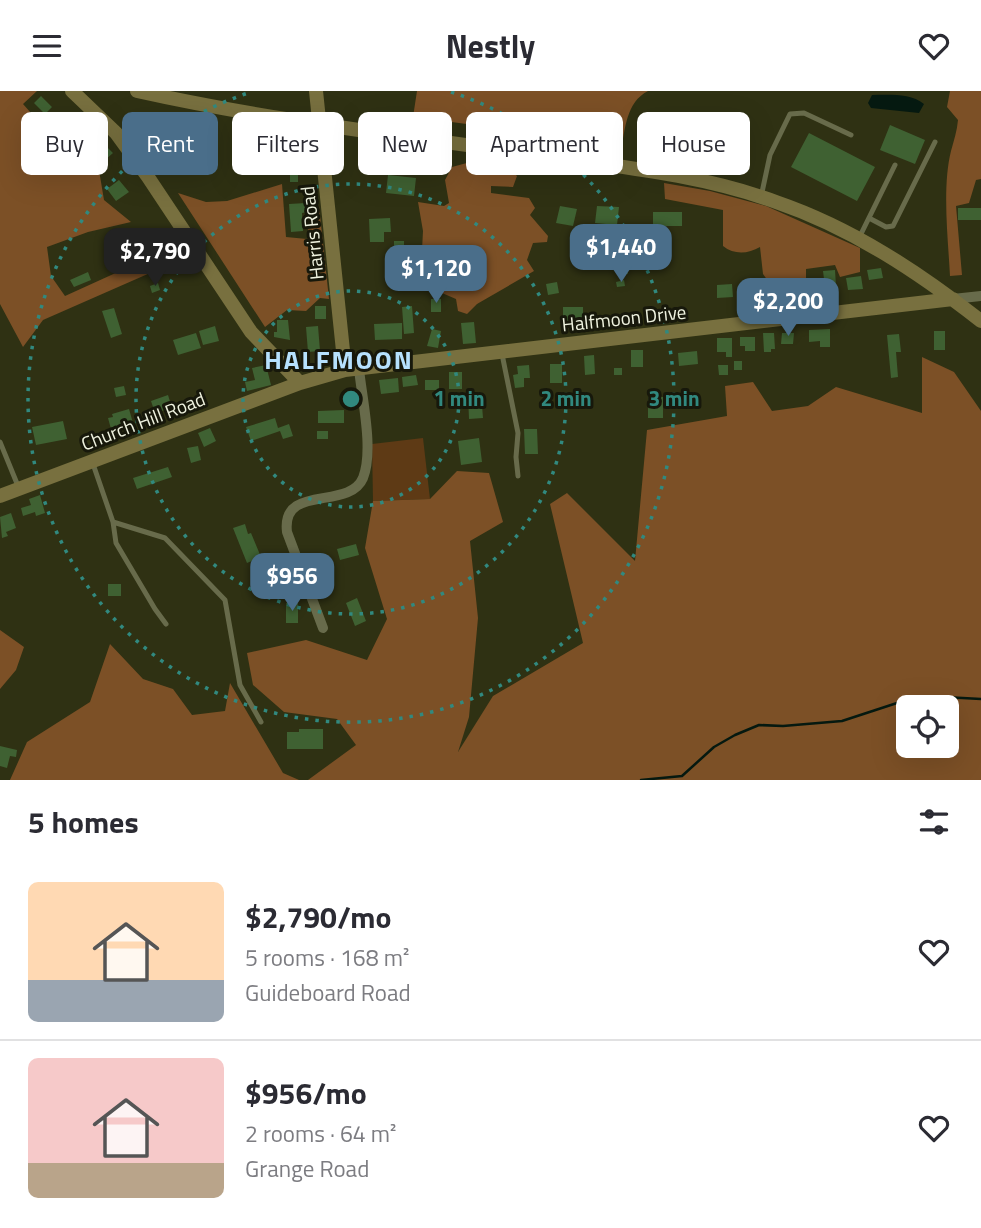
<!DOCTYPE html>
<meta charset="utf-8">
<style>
:root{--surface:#fff;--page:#f2f2f3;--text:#2b2b33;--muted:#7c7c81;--line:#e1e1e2;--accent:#4a6e8a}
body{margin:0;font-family:"Titillium Web",sans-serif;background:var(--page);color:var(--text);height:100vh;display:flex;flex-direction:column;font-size:26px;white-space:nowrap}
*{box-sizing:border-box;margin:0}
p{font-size:23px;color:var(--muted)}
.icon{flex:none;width:38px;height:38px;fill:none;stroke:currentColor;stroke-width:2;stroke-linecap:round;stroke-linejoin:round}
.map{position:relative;height:689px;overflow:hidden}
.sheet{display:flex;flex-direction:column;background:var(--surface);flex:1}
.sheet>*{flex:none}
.guide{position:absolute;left:21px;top:21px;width:940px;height:63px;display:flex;gap:14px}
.fabs{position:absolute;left:896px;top:604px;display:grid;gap:14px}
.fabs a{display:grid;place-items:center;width:63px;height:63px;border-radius:10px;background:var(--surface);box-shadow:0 7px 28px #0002;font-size:35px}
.price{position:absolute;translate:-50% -60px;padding:0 16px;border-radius:14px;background:var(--accent);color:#fff;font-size:23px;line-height:46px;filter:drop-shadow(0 2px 4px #0008)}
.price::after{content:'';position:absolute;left:50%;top:42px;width:21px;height:16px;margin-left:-10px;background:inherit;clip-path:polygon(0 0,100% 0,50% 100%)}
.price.active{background:#222;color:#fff}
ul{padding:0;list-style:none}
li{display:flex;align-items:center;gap:21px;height:175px;padding:0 28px}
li+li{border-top:2px solid var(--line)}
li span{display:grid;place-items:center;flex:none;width:196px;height:140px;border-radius:10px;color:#555}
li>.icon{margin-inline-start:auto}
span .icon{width:84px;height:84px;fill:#fffc;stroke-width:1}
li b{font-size:30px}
h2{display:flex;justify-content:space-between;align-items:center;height:84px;padding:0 28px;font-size:30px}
.pill{padding:0 24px;border-radius:10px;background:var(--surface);box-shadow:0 7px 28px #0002;font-size:24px;line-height:63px}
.pill.active{background:var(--accent);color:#fff}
header{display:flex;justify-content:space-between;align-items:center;height:91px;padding:0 28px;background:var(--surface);font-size:32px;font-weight:700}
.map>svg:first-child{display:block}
.green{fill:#5e3a15}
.forest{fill:#7c5026;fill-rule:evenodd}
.water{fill:#051910}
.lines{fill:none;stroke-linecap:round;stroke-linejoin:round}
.stream{stroke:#051910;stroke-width:2.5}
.building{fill:#3f6132}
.lane{stroke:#686b4b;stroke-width:5}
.street{stroke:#686b4b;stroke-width:10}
.secondary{stroke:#78703f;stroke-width:14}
.ring{fill:none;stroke:#31897f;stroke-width:3.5;stroke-dasharray:3.5 7}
.labels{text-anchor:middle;stroke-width:6;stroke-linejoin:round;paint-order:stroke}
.street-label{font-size:19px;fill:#eff2df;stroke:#17180b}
.district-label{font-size:26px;font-weight:bold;letter-spacing:2px;fill:#b6e1fe;stroke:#17180b}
.centre{fill:#31897f;stroke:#17180b;stroke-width:3.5}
.ring-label{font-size:21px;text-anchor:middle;font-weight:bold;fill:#31897f;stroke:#17180b;stroke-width:6;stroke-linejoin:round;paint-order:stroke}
</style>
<header><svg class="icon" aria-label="menu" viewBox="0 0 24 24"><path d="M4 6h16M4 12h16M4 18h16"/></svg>Nestly<svg class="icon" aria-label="heart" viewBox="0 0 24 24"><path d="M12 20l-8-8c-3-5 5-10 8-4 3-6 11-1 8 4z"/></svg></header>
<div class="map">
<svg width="981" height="689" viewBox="0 0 981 689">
<rect width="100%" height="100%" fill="#2f3113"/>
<path class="green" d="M423,347L430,408L373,410L372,353Z"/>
<path class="forest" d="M0,0H37L23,13L31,22L63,34L99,79L104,109L131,131L88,141L47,156L51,185L65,205L142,170L150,182L43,229L23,256L0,213Z
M417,0H648C626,11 625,39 621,60L482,35L413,26Z
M950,0H981V88L976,89L969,112L956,115L962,184L950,185C948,147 942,96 951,60C954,49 957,40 958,29L947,16Z
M474,70L505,74L517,85L513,96L491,95V102L529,107L535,117L530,124L548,145L547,151L533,152L527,169L534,180L477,213L467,223L458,220L456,208L442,202L449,192L441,158L432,166L422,159L423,140L418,111L444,115L449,112L445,89L452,76Z
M664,92L710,100L766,115L860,157V181L840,186L835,174L806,178V192L773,197L763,183L760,156C748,163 734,164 723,155V119L665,108Z
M282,93L286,146L307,148L310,125L319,115L329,208L320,207L306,220L287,219L265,236L178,102L206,111L227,110Z
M922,266L954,281L981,320V689H308L356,654L337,628L284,621L253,594L247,562L306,549L367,569L387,528L365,457L373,410L430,408L457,380L489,382L503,431L470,450L478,527L469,626L458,661L493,605L583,552L550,413L567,402L635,470L647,339L727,325L725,295L753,291L772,320L808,315L836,296L922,322ZM908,616H947V654H908Z
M0,539L24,556L16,579L0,598Z
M110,553L143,588L173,598L192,624L225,620L230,592L283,682L299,689H10L27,651L90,611Z"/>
<path class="water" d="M872,4C890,4 910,2 924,13L919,22L871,17L868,12Z"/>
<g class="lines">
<path class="stream" d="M641,689L682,685L714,656L735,644L759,634L783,635L842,630L897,612L944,606L981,608"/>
</g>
<path class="building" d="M41,5L52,16L45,23L34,12Z
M684,26L717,30L715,45L683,42Z
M890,34L925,49L915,73L880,59Z
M80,38L99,57L95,62L75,42Z
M809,42L875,76L857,110L791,76Z
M106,55L113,62L105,69L98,62Z
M271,64L278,78L267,83L260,70Z
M290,82H298V91H290Z
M388,84L416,87L414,105L386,102Z
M119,89L129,101L116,110L107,98Z
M306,112L307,121L302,122L303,140L291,141L289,113Z
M560,115L577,118L573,135L556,132Z
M597,115L619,116L617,134L595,132Z
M958,117H981V129H958Z
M653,121H682V135H653Z
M390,127L391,141H384V151H370L369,128Z
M394,150H404V158H394Z
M127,155L134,170L125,175L117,160Z
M177,163L182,174L158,184L153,173Z
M619,166H628V183H619Z
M881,177L883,187L869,189L867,179Z
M835,179L836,195L825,196L823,180Z
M88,181L91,189L74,196L70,189Z
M861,185L863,198L848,199L846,187Z
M624,189L625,195L617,196L616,191Z
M557,191L559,202L548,204L546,193Z
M158,192L160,199L152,202L150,195Z
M732,193L733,206L717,207V194Z
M793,195H807V208H793Z
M826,197L827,208L811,209L810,198Z
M769,202H784V214H769Z
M748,203H759V218H748Z
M431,208H441V221H431Z
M315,215H326V228H315Z
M412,215L414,242L404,243L402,216Z
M563,216H583V234H563Z
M114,217L122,243L111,247L102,220Z
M277,229H288L290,249L274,246V241H277Z
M474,231L476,252L463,253L461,232Z
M402,232V248L375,249L374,233Z
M215,235L219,250L203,254L199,240Z
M318,235L320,260L308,261L306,236Z
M432,238L441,240L438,257L427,255Z
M830,238V256H820V250L809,251V239Z
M934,240H945V259H934Z
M196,242L201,257L178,264L173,249Z
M763,242H774L775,258H771V261H764Z
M782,242H794L793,253H781Z
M899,243L901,261H896L898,286L891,287L887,244Z
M740,246H755V260H745V255H740Z
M717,247H732V266H726V261H717Z
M631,259H643V276H631Z
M697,260L698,273L679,275L678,262Z
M594,264L595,283L585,284L584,265Z
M734,270H742V279H734Z
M550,273H562V292H550Z
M266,274L271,294L247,300L245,291L255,289L252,277Z
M529,274L530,287H524V296L515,297L513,284L518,283L517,275Z
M718,274H728V284H719Z
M614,277H622V284H614Z
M449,281H462V298H449Z
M416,284L418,294L403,296L402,286Z
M398,287L399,301L381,303L379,289Z
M425,289H439V299H425Z
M124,295L126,304L116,306L114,297Z
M481,302L483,327L469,328L468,303Z
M168,304L172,317L155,322L151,310Z
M648,306H663V327H648Z
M129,318L133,332L111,338L108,327L113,326L112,323Z
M344,319V332H318V320Z
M275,327L278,337L289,333L293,345L283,348L280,340L251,350L246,336Z
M63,330L67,348L36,354L32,336Z
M210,337L216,350L204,356L198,342Z
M524,338H537L538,363H525Z
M317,340H328V348H317Z
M479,347L482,371L461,374L458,350Z
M198,355L201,369L191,372L187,357Z
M168,376L172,386L137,398L133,387Z
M40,404L45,422L36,425L35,421L23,425L21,417L31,414L29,408Z
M11,422L16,437L6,441L8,445L2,447L0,426Z
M245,433L248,443L251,442L261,466L247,472L233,437Z
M356,453L359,464L340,469L337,458Z
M278,488L279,498L264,501L262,491Z
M108,493H121V505H108Z
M357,507L366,530L355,535L346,512Z
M286,512H298V532H286Z
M299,638H323V658H287V641H299Z
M0,655L17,659L16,666L10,665L7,677L0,675Z"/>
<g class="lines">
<path class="lane" d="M761,106L770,64L790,23L804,22L851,44
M869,127L886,136L893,135L935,51
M859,147L895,74
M502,263L518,342L516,366L518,385
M0,351L18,395
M92,370L113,431L165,447L225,509L240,594L261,631
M113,431L116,452L155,518L166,533"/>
<path class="street" d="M953,208L981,205
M323,537L287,441C281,392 349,420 363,387C374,359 362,308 359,278"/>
<path class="secondary" d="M72,0L116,42L148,86L251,241L300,292
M137,0C271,30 408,45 544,65C622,76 702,84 776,111C852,137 918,181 981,230
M316,0L345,279
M0,405L300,292L345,279L953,208"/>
</g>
<g class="ring">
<circle cx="351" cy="308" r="108"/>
<circle cx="351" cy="308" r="215"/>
<path d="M451 1A323 323 0 1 1 251 1"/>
</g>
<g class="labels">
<g class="street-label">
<text transform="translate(312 142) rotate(-96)" y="7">Harris Road</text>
<text transform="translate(624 227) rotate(-6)" y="7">Halfmoon Drive</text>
<text transform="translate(143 330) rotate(-21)" y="7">Church Hill Road</text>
</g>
<g class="district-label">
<text x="339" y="278">HALFMOON</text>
</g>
</g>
<circle cx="351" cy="308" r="10" class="centre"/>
<g class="ring-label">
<text x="459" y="315">1 min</text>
<text x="566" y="315">2 min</text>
<text x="674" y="315">3 min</text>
</g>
</svg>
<div class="fabs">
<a><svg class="icon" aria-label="locate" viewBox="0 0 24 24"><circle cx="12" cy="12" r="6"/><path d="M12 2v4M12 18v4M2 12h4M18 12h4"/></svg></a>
</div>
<b class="price" style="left:621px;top:193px">$1,440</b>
<b class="price active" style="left:155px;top:197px">$2,790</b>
<b class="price" style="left:436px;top:214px">$1,120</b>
<b class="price" style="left:788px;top:247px">$2,200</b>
<b class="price" style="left:292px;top:522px">$956</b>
<div class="guide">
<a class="pill">Buy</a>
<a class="pill active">Rent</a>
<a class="pill">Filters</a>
<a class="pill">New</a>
<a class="pill">Apartment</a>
<a class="pill">House</a>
</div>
</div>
<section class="sheet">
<h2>5 homes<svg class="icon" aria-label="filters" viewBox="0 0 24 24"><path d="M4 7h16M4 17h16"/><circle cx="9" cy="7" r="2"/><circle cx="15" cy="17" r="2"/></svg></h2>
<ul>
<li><span style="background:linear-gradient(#ffd9b3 70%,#9aa5b1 0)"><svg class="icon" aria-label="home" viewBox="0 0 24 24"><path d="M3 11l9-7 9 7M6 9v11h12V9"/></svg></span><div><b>$2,790/mo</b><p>5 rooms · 168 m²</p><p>Guideboard Road</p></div><svg class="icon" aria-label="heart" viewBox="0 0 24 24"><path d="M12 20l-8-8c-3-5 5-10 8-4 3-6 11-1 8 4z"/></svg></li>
<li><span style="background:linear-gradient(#f6c9c9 75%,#b9a48a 0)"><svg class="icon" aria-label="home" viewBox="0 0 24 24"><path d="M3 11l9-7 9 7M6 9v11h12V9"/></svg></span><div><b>$956/mo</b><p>2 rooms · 64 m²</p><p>Grange Road</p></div><svg class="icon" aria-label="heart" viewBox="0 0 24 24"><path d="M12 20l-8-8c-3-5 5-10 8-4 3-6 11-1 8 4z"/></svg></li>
</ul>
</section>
